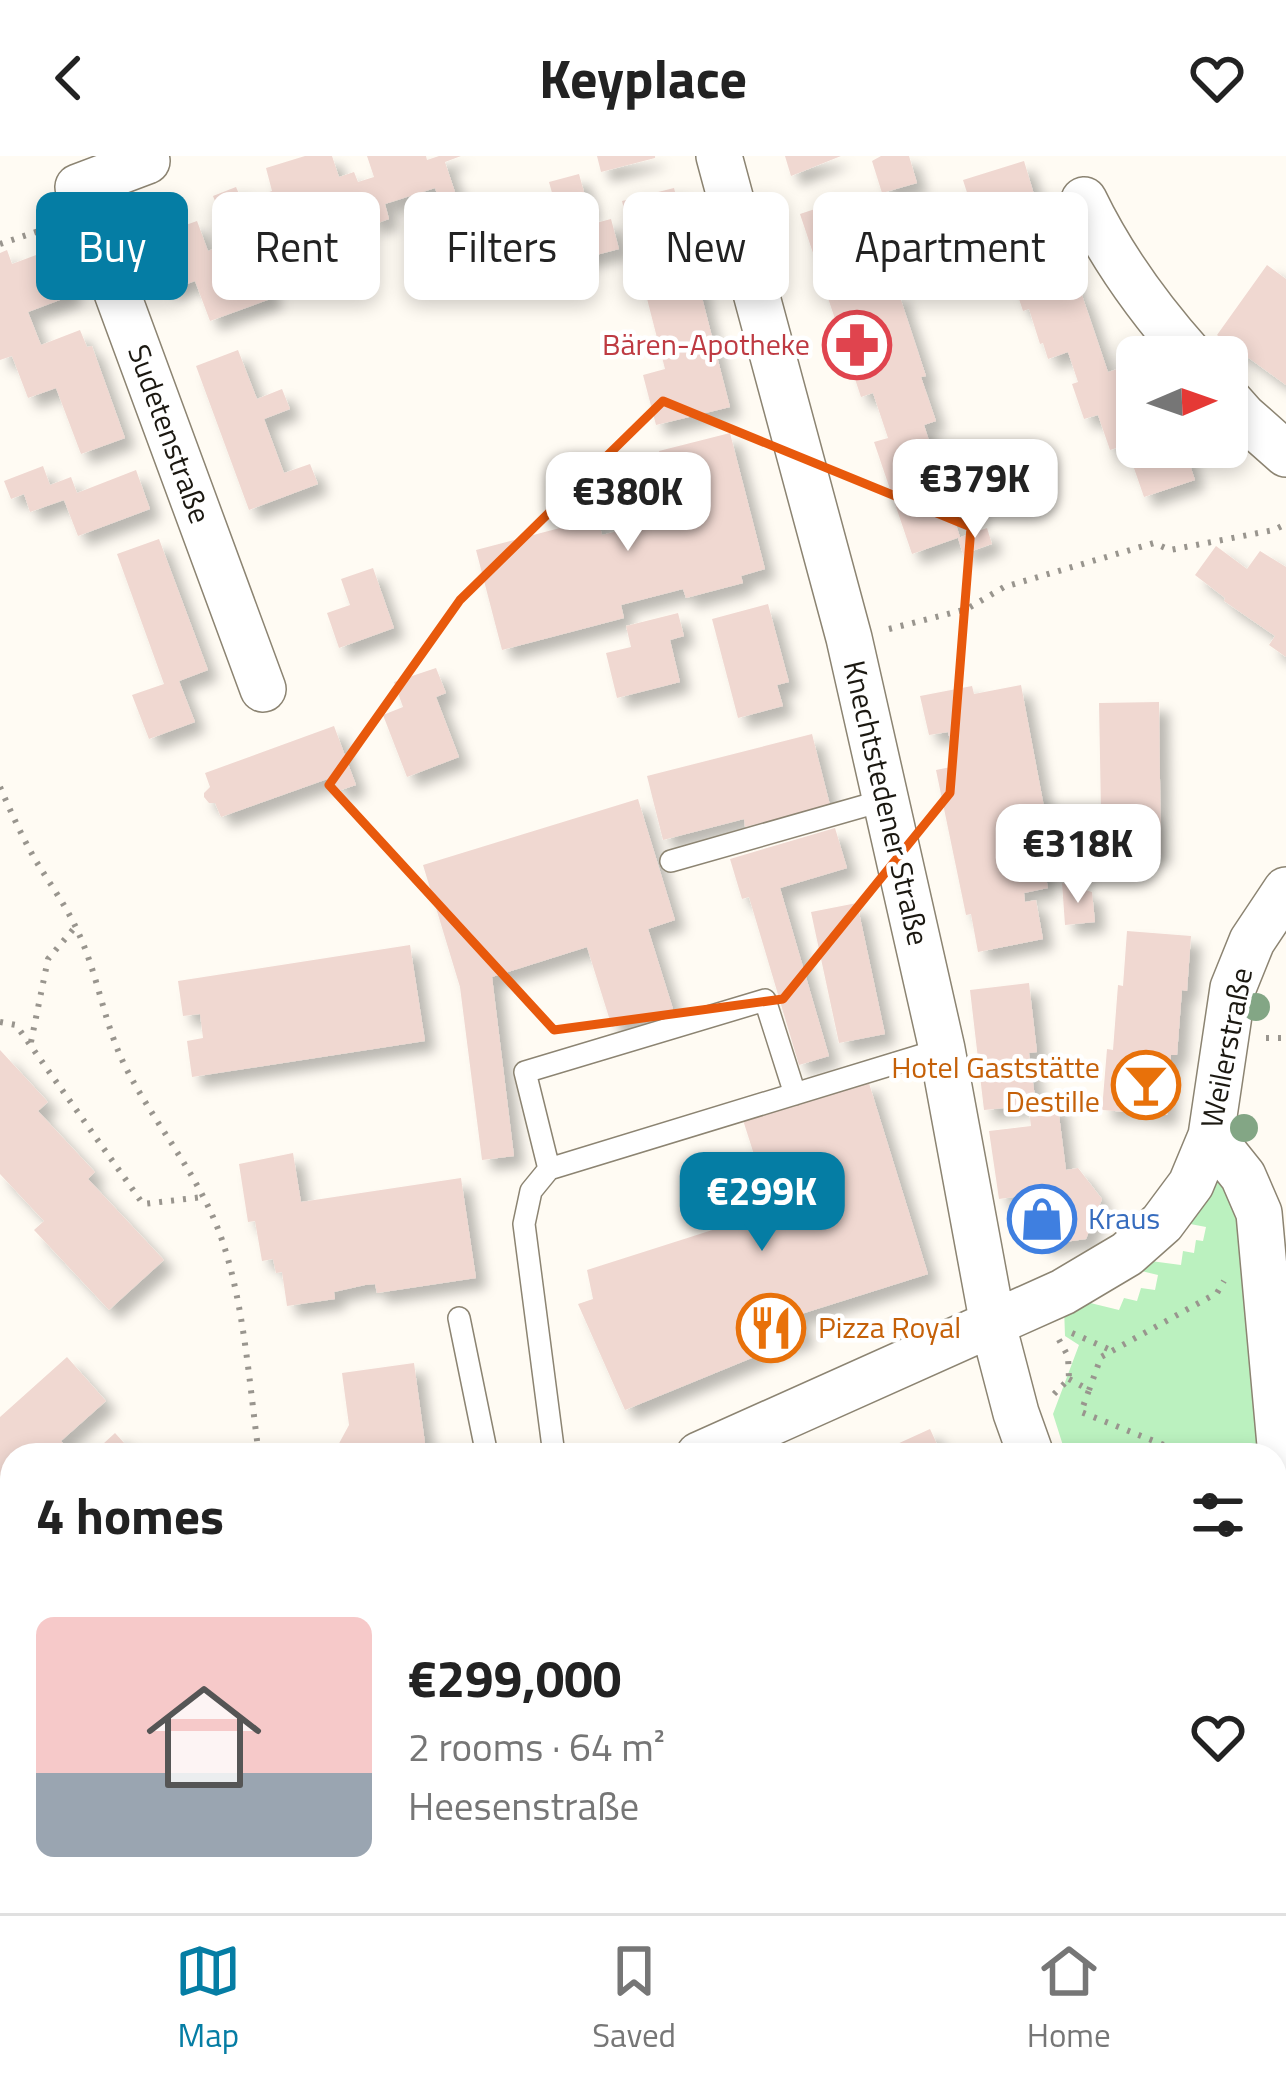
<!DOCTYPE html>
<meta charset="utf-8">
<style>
:root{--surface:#fff;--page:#f6f6f6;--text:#222;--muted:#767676;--line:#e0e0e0;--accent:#057da4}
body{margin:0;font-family:"Titillium Web",sans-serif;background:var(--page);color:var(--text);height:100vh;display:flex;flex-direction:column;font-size:45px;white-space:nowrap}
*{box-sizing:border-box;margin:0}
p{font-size:39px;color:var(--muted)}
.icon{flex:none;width:66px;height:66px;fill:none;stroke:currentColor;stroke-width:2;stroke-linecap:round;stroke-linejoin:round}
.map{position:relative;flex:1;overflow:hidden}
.details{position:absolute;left:0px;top:1287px;width:1287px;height:471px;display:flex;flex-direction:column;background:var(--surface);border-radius:36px 36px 0 0;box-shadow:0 6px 18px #0003}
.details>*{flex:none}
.banner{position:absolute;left:36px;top:36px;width:1215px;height:108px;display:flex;gap:24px}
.needle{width:78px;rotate:88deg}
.tools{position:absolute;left:1116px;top:180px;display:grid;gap:24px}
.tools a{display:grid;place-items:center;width:132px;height:132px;border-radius:18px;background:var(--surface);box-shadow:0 6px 18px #0003;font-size:60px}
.price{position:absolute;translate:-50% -102px;padding:0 27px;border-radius:24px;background:#fff;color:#222;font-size:39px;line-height:78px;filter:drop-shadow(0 3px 6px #0008)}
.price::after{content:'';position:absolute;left:50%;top:72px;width:36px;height:27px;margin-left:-18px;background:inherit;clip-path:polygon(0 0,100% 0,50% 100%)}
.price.on{background:var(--accent);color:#fff}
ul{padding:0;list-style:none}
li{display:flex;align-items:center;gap:36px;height:300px;padding:0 36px}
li+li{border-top:3px solid var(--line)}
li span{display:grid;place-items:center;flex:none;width:336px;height:240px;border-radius:18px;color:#555}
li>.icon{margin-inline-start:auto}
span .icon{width:144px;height:144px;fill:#fffc;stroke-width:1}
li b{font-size:51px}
h2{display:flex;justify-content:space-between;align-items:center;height:144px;padding:0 36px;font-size:51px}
.pill{padding:0 42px;border-radius:18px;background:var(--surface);box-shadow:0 6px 18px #0003;font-size:42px;line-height:108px}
.pill.on{background:var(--accent);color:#fff}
header{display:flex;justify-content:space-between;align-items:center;height:156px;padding:0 36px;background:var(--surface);font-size:54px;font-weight:700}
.tab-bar{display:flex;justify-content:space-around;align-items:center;height:168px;border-top:3px solid var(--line);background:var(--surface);font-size:33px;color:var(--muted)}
.tab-bar a{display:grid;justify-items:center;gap:6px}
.tab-bar .on{color:var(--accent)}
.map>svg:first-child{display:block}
.green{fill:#bbf1bf}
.building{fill:#f0d8d1;filter:url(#shadow)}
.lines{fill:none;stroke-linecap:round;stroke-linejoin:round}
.lane-casing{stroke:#8c8472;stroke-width:24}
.street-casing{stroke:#8c8472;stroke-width:48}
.path{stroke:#99958e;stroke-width:6;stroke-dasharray:3 9;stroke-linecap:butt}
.lane{stroke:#fff;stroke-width:21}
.street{stroke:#fff;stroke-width:45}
.tree{fill:#83a685}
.marked{fill:none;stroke:#e8590c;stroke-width:9;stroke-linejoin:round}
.labels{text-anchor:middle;stroke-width:9;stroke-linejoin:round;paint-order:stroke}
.health-label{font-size:30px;fill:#be3a42;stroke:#fff;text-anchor:end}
.street-label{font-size:30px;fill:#1b1811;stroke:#fff}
.food-label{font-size:30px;fill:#c56008;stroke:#fff;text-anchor:end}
.shop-label{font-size:30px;fill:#366cbe;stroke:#fff;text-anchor:start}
</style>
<header><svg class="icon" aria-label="back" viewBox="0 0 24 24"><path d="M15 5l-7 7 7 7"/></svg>Keyplace<svg class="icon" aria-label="heart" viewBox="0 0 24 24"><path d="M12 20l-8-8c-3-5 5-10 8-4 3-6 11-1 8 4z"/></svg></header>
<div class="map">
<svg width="1286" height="1757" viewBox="0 0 1286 1757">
<defs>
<filter id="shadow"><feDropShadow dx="10" dy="10" stdDeviation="6" flood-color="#0004"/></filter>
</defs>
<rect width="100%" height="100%" fill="#fffbf3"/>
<path class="green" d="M1222,1022L1235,1036L1264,1299H1066L1053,1258L1079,1189L1065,1180L1064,1151L1078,1144L1119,1154L1124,1142L1137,1145L1141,1132L1155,1134L1158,1119L1133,1113L1143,1104L1181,1109L1183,1095L1194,1097L1196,1084L1203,1085L1206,1071L1180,1066L1207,1024Z
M315,1746H795L793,1757H320Z"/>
<path class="building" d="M305,0H332L339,21L354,16L358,26L374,21L367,0H426L427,4L439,0H461L445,6L457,42L440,47L435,32L385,48L389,63L372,69L366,50L350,55L347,46L253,77L252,73L229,81L213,40L236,31L242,45L272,35L266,12Z
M597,0H655V2L601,16Z
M785,0H841L791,20Z
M881,0H909L917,27L882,37L872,5Z
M1024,5L1045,75L985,93L963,24Z
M579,18L589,54L559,62L549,26Z
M674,32L730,251L656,269L643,219L665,213L622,45Z
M866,36L879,76L866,80L886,139L898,135L926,220L921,221L936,265L924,269L960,381L912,398L874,286L888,282L873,237L861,241L800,58Z
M611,63L619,93L581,103L573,73Z
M197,65L208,95L213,93L221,116L258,102L273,142L210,165L195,125L168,135L149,82Z
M1058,85L1076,138L1081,136L1108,216L1124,211L1137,246V291H1184L1195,324L1144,341L1126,289L1110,294L1098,259L1084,263L1072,228L1078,226L1068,196L1048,203L1043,187L1040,188L1029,153L1023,155L1011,119L1016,117L1011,101Z
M55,92L73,139L28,156L41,189L80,174L87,191L92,190L125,282L81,298L56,232L28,242L12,200L0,204V97L7,94L12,108Z
M1267,109L1286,123V229L1217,179Z
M238,194L257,243L282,233L290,253L264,263L284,317L310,308L318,328L249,354L196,210Z
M730,277L765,413L741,420L743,427L686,442L683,433L621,449L624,462L502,494L476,394L598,362L602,379L676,360L659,295Z
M43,310L50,329L71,321L77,337L136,314L150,353L78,380L64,344L30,356L24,338L11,343L4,325Z
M987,372L992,388L963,398L958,382Z
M159,383L208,514L179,525L195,566L149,583L132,539L164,528L117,398Z
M1216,390L1247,413L1260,395L1286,411V501L1269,489L1275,480L1224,445L1225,442L1195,419Z
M373,412L394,472L339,492L327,457L350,449L341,423Z
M768,448L789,526L777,529L783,550L738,562L712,463Z
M678,457L684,480L670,484L680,526L617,542L606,497L631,491L626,470Z
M436,512L446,537L436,541L459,601L407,621L383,559L403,551L394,526Z
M1021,529L1045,656L1101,655L1099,547L1159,546L1161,699H1042L1048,732L1024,737L1025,746L1036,744L1043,783L978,796L971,758L966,759L936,614L956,610L948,576L929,579L920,540L972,530L974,538Z
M334,570L356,629L338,635L333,621L221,661L215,647H209L204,641V637L210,631L205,617Z
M812,578L830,649L745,671L744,663L663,684L647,620Z
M638,643L675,764L648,773L673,853L612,871L587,791L492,821L514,1000L482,1004L460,831L423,709Z
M835,672L847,712L780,732L829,900L799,909L749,741L742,743L730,703Z
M1062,727L1092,736L1095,766L1065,769Z
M857,747L885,878L839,887L811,756Z
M1127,775L1191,780L1187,835L1182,834L1177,899H1171L1167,959L1102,954L1107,893L1113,894L1118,829L1123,830Z
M410,789L425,885L192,921L187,885L203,882L200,858L183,860L178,825Z
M1029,827L1037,896L1029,897L1035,941L1024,943V950L984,954L970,834Z
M0,894L48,946L38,955L95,1016L88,1023L164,1104L109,1154L34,1074L44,1065L0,1018Z
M868,924L928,1118L798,1159L805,1180L625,1254L578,1148L593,1143L587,1114L772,1055L743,964Z
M1057,943L1066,1014L1078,1012L1102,1043L1086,1083L1043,1089L1016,1054L1021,1040L999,1043L989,975L1031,970L1028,947Z
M293,997L301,1046L461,1022L476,1122L377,1137L375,1128L365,1129L334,1136L335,1143L287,1150L282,1116L276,1117L273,1103L262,1105L255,1065L248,1066L239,1008Z
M67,1201L106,1245L61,1285L74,1299H12V1333L0,1319V1261Z
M414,1207L425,1287L419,1299H320L336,1293L349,1269L342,1217Z
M930,1273L942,1299H873Z
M115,1277L135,1299H91Z
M1281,1468L1286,1469V1499L1275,1496Z
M1275,1598L1286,1599V1641L1275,1640Z
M1286,1695V1757H1245L1243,1746H1275V1698Z
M12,1736V1746H17L28,1757H0V1747Z
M524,1746H634L622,1757H512Z
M808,1746H914L912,1757L863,1753L862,1757H806Z"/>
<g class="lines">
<g class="lane-casing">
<path id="lane" d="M671,705L885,644
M549,1013L525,916L765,844L795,938
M459,1162L487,1299
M554,1299L524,1068L531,1035L549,1013L942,893"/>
</g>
<g class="street-casing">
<path id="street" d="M145,0L147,5L78,31L263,533
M719,0L849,482L942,893L993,1169L1016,1257L1031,1299
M1084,44C1111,100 1150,154 1192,201
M1227,242L1243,260L1286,298
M1211,980L1243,1020L1259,1057L1284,1333L1275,1369
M699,1299L1063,1136L1127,1098L1162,1067L1191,1028L1211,980L1233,832L1252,785L1286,734
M0,1547L12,1544
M274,1746L278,1757
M1203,1746L1206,1757"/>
</g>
<path class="path" d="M0,88L51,71
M889,473L967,453L1004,431L1154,387L1170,394L1274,374L1286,368
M0,631C11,656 22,681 36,705C50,728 67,751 78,776C99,821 104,870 127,914C155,968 196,1016 218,1073C244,1140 249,1228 259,1299
M0,866L16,869L143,1048L203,1041
M1266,882H1286
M31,886L48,803L76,770
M1072,1177L1113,1195
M1069,1223L1089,1234L1081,1256L1189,1299
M1089,1234L1101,1201L1217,1137L1224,1125
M1054,1238L1069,1223L1068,1200L1058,1182
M0,1370L12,1385
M346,1757L358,1746"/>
<use href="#lane" class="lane"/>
<use href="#street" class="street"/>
</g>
<g class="tree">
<circle cx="1256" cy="851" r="14"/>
<circle cx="1244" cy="972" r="14"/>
</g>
<path class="marked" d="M663,245L971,371L950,637L783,843L554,874L329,629L460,444Z"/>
<defs>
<g id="pharmacy-ring" transform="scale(3.45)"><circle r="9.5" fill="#fff" stroke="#e0444e" stroke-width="1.5"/><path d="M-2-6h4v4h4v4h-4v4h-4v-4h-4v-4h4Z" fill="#e0444e"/></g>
<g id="bar-ring" transform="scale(3.45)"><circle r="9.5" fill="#fff" stroke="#e8710a" stroke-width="1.5"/><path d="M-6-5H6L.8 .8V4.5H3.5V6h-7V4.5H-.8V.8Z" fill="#e8710a"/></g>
<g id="shop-ring" transform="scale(3.45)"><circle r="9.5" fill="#fff" stroke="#3f7fe0" stroke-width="1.5"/><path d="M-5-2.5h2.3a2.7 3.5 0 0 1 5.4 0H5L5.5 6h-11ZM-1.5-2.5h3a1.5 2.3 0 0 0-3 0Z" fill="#3f7fe0"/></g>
<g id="restaurant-ring" transform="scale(3.45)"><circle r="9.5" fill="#fff" stroke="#e8710a" stroke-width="1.5"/><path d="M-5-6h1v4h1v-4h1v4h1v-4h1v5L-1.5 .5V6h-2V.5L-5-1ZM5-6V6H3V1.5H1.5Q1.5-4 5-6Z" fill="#e8710a"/></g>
</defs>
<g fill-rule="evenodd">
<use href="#pharmacy-ring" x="857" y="189"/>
<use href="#bar-ring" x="1146" y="929"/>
<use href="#shop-ring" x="1042" y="1063"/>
<use href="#restaurant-ring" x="771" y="1172"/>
</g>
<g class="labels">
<g class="health-label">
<text x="810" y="199">Bären-Apotheke</text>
</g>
<g class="street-label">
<text transform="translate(169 278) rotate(70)" y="10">Sudetenstraße</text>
<text transform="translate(886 647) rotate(77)" y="10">Knechtstedener Straße</text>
<text transform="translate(1227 892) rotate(-79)" y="10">Weilerstraße</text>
</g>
<g class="food-label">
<text x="1100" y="922">Hotel Gaststätte<tspan x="1100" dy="34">Destille</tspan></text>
<text x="818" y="1182" text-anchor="start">Pizza Royal</text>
</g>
<g class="shop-label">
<text x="1088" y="1073">Kraus</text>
</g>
</g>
</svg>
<div class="tools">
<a><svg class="needle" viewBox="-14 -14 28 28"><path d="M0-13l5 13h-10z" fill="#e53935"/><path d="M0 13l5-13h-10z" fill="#767676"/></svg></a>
</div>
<b class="price" style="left:975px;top:385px">€379K</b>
<b class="price" style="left:628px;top:398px">€380K</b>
<b class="price" style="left:1078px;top:750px">€318K</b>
<b class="price on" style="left:762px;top:1098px">€299K</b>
<div class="banner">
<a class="pill on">Buy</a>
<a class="pill">Rent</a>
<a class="pill">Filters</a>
<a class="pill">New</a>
<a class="pill">Apartment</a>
</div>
<section class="details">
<h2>4 homes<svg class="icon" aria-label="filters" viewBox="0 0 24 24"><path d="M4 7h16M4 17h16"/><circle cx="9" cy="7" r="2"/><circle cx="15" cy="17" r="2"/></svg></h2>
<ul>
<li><span style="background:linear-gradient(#f6c9c9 65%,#9aa5b1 0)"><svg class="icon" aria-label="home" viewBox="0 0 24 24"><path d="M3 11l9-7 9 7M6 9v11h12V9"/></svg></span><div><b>€299,000</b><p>2 rooms · 64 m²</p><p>Heesenstraße</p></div><svg class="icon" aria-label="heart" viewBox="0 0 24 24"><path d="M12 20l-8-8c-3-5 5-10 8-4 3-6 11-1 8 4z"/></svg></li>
</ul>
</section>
</div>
<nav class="tab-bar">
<a class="on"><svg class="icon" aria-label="map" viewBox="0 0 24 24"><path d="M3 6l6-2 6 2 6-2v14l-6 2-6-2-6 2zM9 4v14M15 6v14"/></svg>Map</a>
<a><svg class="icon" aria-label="saved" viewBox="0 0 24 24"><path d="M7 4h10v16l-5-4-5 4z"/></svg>Saved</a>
<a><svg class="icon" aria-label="home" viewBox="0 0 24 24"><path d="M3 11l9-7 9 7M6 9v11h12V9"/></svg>Home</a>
</nav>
